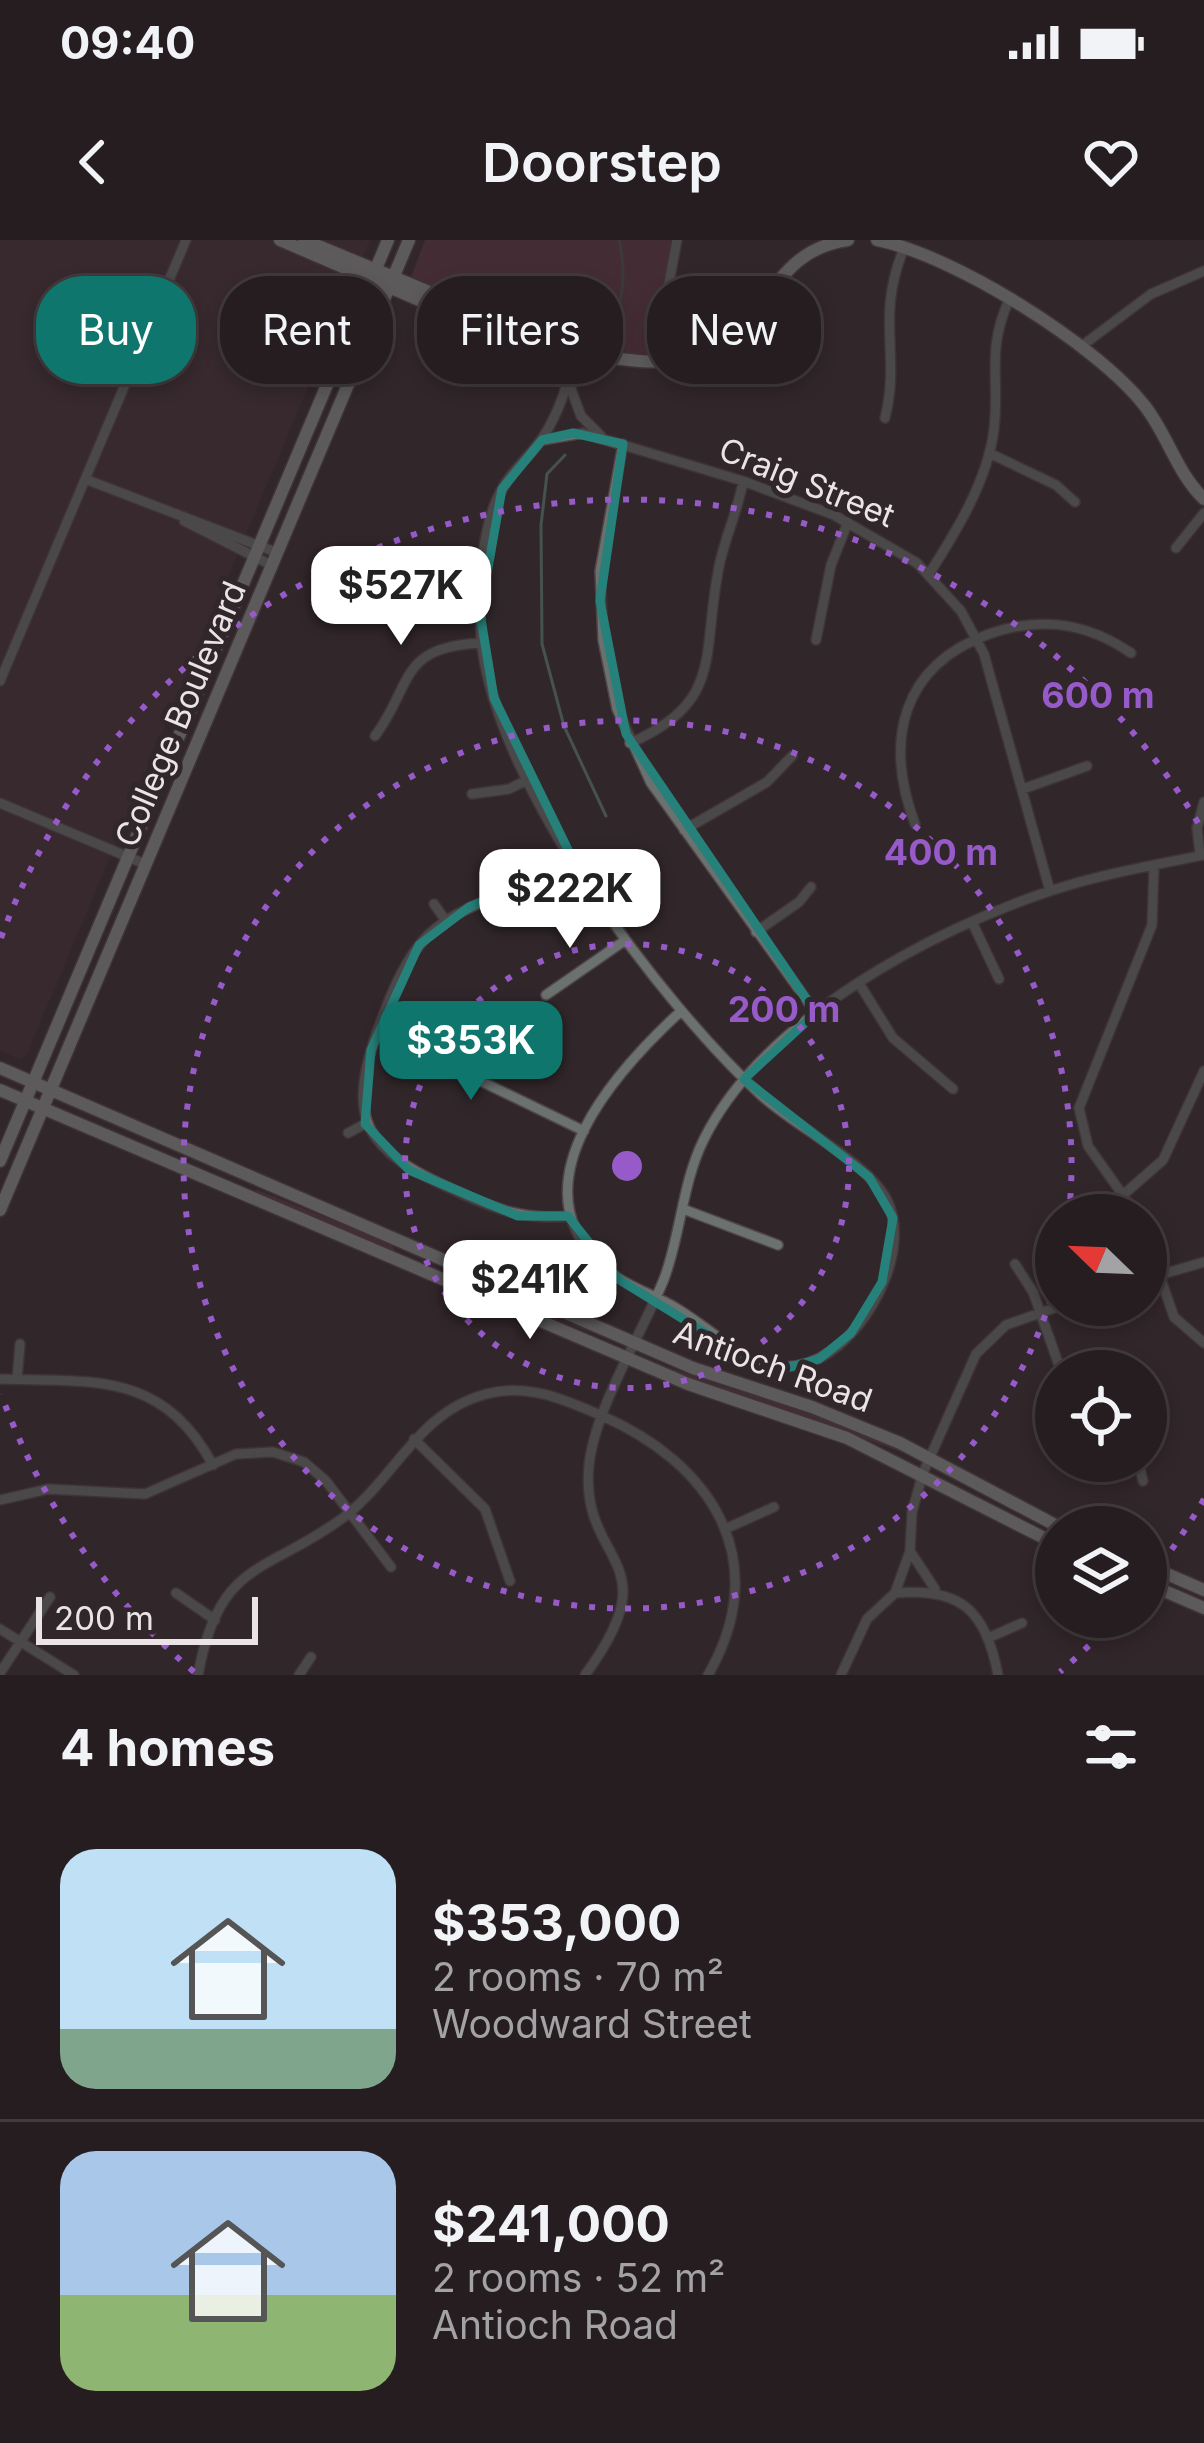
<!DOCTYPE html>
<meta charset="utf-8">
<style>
:root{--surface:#251d20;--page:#312a2d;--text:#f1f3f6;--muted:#a3a2a5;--line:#423b3e;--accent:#0f766e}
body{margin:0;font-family:Inter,sans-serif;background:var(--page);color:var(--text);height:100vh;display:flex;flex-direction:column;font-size:45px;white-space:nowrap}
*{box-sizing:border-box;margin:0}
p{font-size:39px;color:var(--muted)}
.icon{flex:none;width:66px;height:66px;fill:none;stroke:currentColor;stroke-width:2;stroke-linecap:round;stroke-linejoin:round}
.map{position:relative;height:1435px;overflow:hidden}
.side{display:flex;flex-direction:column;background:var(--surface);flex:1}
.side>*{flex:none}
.top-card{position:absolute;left:36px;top:36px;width:1134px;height:108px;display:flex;gap:24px}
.needle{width:78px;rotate:293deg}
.tools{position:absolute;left:1035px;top:954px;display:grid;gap:24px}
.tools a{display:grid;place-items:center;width:132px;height:132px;border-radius:50%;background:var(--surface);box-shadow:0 6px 18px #0003,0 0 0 3px var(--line);font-size:60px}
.scale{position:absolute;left:36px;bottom:30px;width:222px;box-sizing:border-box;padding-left:12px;border:6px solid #ebe4e6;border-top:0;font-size:33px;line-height:42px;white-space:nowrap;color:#ebe4e6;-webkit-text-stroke:9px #31272a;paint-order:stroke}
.price{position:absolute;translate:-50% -102px;padding:0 27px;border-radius:24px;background:#fff;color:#222;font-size:39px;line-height:78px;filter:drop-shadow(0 3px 6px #0008)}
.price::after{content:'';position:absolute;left:50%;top:72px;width:36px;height:27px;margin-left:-18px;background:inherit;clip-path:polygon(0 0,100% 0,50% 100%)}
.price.active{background:var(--accent);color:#fff}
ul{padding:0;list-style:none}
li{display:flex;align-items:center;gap:36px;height:300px;padding:0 60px}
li+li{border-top:3px solid var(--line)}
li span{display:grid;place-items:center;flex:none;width:336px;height:240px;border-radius:36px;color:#555}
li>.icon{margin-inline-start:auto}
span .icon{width:144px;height:144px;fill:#fffc;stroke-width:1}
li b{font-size:51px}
h2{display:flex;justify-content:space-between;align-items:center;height:144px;padding:0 60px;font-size:51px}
.chip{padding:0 42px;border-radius:48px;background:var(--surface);box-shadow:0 6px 18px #0003,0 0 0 3px var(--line);font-size:42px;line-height:108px}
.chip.active{background:var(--accent);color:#fff}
.status{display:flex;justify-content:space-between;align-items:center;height:84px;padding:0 60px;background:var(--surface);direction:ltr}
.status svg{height:33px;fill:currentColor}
header{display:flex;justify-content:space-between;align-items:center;height:156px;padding:0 60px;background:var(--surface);font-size:54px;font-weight:600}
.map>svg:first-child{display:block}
.built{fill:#3e2e33}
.green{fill:#5c3442}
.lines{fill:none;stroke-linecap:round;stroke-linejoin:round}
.stream{stroke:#465250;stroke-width:3}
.street-casing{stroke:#4f4548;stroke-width:12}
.secondary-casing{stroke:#4f4548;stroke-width:15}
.street{stroke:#6b716f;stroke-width:9}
.secondary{stroke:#909996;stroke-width:12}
.marked{fill:none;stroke:#25817a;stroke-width:9;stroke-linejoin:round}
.ring{fill:none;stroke:#975ac9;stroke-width:6;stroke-dasharray:6 12}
.labels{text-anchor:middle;stroke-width:10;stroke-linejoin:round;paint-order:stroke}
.street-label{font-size:33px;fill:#ebe4e6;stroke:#31272a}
.centre{fill:#975ac9;stroke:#31272a;stroke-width:6}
.ring-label{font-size:36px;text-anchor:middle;font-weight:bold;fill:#975ac9;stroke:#31272a;stroke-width:10;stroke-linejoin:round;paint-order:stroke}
</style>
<div class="status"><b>09:40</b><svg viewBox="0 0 49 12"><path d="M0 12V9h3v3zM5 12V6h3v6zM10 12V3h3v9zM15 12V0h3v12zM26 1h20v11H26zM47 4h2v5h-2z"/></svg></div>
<header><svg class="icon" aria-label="back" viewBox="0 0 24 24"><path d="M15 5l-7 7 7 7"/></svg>Doorstep<svg class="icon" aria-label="heart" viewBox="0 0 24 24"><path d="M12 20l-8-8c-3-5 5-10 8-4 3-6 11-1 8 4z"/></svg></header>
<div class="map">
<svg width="1204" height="1435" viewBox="0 0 1204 1435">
<rect width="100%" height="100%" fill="#31272a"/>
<path class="built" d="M0,0H370L27,814L20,819L0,811Z"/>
<path class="green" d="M425,0H671L657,113L654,118L539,93L410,40Z
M258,950L391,1004L396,1012L252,951Z
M429,1025L614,1101L516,1065Z
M656,1122C741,1158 833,1170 913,1216L649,1123Z"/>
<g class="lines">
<path class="stream" d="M604,99C624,68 627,35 619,0
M565,215L547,234L541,285L542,404L564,486L606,576"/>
<g class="street-casing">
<path id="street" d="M746,82L778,127
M1083,105L1151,54L1204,31
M575,113C568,143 560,171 543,197C531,215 514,228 503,247C479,288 477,361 482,407C500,549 659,761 762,856C796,887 868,922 887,960C911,1008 872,1084 830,1112C770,1153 727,1099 678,1069C652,1053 623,1046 600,1024C515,941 617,830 681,771
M664,123V70L677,0
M570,146L581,176L601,196
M885,178C901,113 875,79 904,8
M542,200L583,193L743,241L834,275L917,323L961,371L984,414L1050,651
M623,204L600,331L603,400L617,469L651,543L816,773
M989,213L1056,245L1075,262
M85,239L278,313
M184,281L273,326
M1176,308L1204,273
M929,334C956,292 988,240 994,189C1000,138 986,111 1009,60
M816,400L831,325L848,282
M0,441L186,0
M375,496C413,445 398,406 482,403
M630,503C723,463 702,416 718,332C723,301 738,272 743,241
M1023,549L1087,526
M472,554L509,549L529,539
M0,563L145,624
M915,584C884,501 901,426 989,394C1040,376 1086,382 1131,413
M684,590L767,542L792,516
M1200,615L1197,588L1204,562
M434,664L446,681
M972,682L999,739
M756,692L799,662L811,647
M860,745L893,798L953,849
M546,755L624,701
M377,791L584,891
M348,893L365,884
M1123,955L1163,920L1204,831
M683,969L778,1005
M1137,975L1088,906L1079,868L1152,685L1154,626
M570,976C527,981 494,969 456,951C364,910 344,881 380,783C391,754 405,718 428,695C467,657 529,652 575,623
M1146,996L1174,1077L1204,1103
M1015,1024L1033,1052L1061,1131
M1146,1039L1204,1022
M0,1139C94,1142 162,1131 213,1225
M17,1139L20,1104
M414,1199L485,1269L510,1341
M1138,1221L1143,1241
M0,1260L48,1249L145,1254L236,1214L273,1212L304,1222L326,1241L391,1327
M725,1289L774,1267
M910,1311L935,1349
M176,1353L215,1380
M895,1353C960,1347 986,1370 998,1435
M0,1389L74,1435
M988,1398L1022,1383
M0,1433L50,1357
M198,1435C219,1318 268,1334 344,1277C396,1237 418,1172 486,1154C527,1143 563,1159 600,1175C710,1222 775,1319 708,1435
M299,1435L311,1417
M585,1435C673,1316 579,1326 589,1225C595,1168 642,1094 664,1039C681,994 682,943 704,899C763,780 931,690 1053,650C1102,634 1154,625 1204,615
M841,1435L867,1379L895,1353L910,1311L912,1272L923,1233L976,1114L1006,1085L1063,1065"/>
</g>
<g class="secondary-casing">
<path id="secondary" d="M280,0L526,106C546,112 560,111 580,114C640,121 698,136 744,84C778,46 792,8 848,0
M304,0L574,112
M877,0C953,15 1096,104 1144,165C1168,195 1176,232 1204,259
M0,828L693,1128L812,1167L900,1203L1059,1287
M0,850L688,1144L847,1198L1056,1304
M0,921L388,0
M0,970L409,0
M1146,1325L1204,1350
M1146,1343L1204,1368"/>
</g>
<use href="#street" class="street"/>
<use href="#secondary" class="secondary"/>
</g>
<path d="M0 0H1204V1435H0ZM573,193L623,204L600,361L626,494L816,773L744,839L869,937L893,978L882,1042L851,1093L819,1119L790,1127L746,1118L618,1039L568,976H518L409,930L365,884L371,810L419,705L469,667L575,624L494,458L480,373L502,249L542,200Z" fill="#31272a" fill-opacity=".55" fill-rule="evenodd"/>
<path class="marked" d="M573,193L623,204L600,361L626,494L816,773L744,839L869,937L893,978L882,1042L851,1093L819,1119L790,1127L746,1118L618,1039L568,976H518L409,930L365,884L371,810L419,705L469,667L575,624L494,458L480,373L502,249L542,200Z"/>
<g class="ring">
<circle cx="627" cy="926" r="222"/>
<path d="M1056 1041A444 444 0 1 1 1069 972"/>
<path d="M1204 1259A666 666 0 0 1 1148 1341M1114 1380A666 666 0 0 1 1060 1432M194 1432A666 666 0 0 1 1 1154M1 698A666 666 0 0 1 1204 593"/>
</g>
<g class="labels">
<g class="street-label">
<text transform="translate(807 242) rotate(22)" y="12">Craig Street</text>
<text transform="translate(180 474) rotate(-67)" y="12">College Boulevard</text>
<text transform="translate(773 1126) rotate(20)" y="12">Antioch Road</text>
</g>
</g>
<circle cx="627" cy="926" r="18" class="centre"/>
<g class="ring-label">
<text x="1098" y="468">600 m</text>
<text x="941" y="625">400 m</text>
<text x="784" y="782">200 m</text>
</g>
</svg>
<div class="tools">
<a><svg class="needle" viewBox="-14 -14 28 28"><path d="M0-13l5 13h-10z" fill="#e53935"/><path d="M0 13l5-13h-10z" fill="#a3a2a5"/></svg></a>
<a><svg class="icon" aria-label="locate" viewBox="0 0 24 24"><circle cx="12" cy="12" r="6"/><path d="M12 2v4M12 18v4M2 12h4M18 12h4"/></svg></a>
<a><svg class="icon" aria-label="layers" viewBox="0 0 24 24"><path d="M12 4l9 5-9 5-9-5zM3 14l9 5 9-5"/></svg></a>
</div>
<div class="scale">200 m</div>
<b class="price" style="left:401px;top:408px">$527K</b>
<b class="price" style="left:570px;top:711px">$222K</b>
<b class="price active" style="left:471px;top:863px">$353K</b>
<b class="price" style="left:530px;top:1102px">$241K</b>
<div class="top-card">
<a class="chip active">Buy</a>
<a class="chip">Rent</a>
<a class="chip">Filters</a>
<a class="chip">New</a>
</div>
</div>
<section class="side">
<h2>4 homes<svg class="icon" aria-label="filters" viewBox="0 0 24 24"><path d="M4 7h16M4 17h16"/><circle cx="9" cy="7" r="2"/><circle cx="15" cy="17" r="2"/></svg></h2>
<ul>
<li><span style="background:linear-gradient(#bfe0f5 75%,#7fa58c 0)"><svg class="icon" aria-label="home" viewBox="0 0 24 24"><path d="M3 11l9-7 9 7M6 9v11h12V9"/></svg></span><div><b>$353,000</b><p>2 rooms · 70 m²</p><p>Woodward Street</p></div></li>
<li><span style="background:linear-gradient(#a9c7e8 60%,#8fb573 0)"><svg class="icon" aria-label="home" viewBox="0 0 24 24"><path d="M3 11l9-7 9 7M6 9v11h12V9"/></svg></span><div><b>$241,000</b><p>2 rooms · 52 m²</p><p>Antioch Road</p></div></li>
</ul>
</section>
